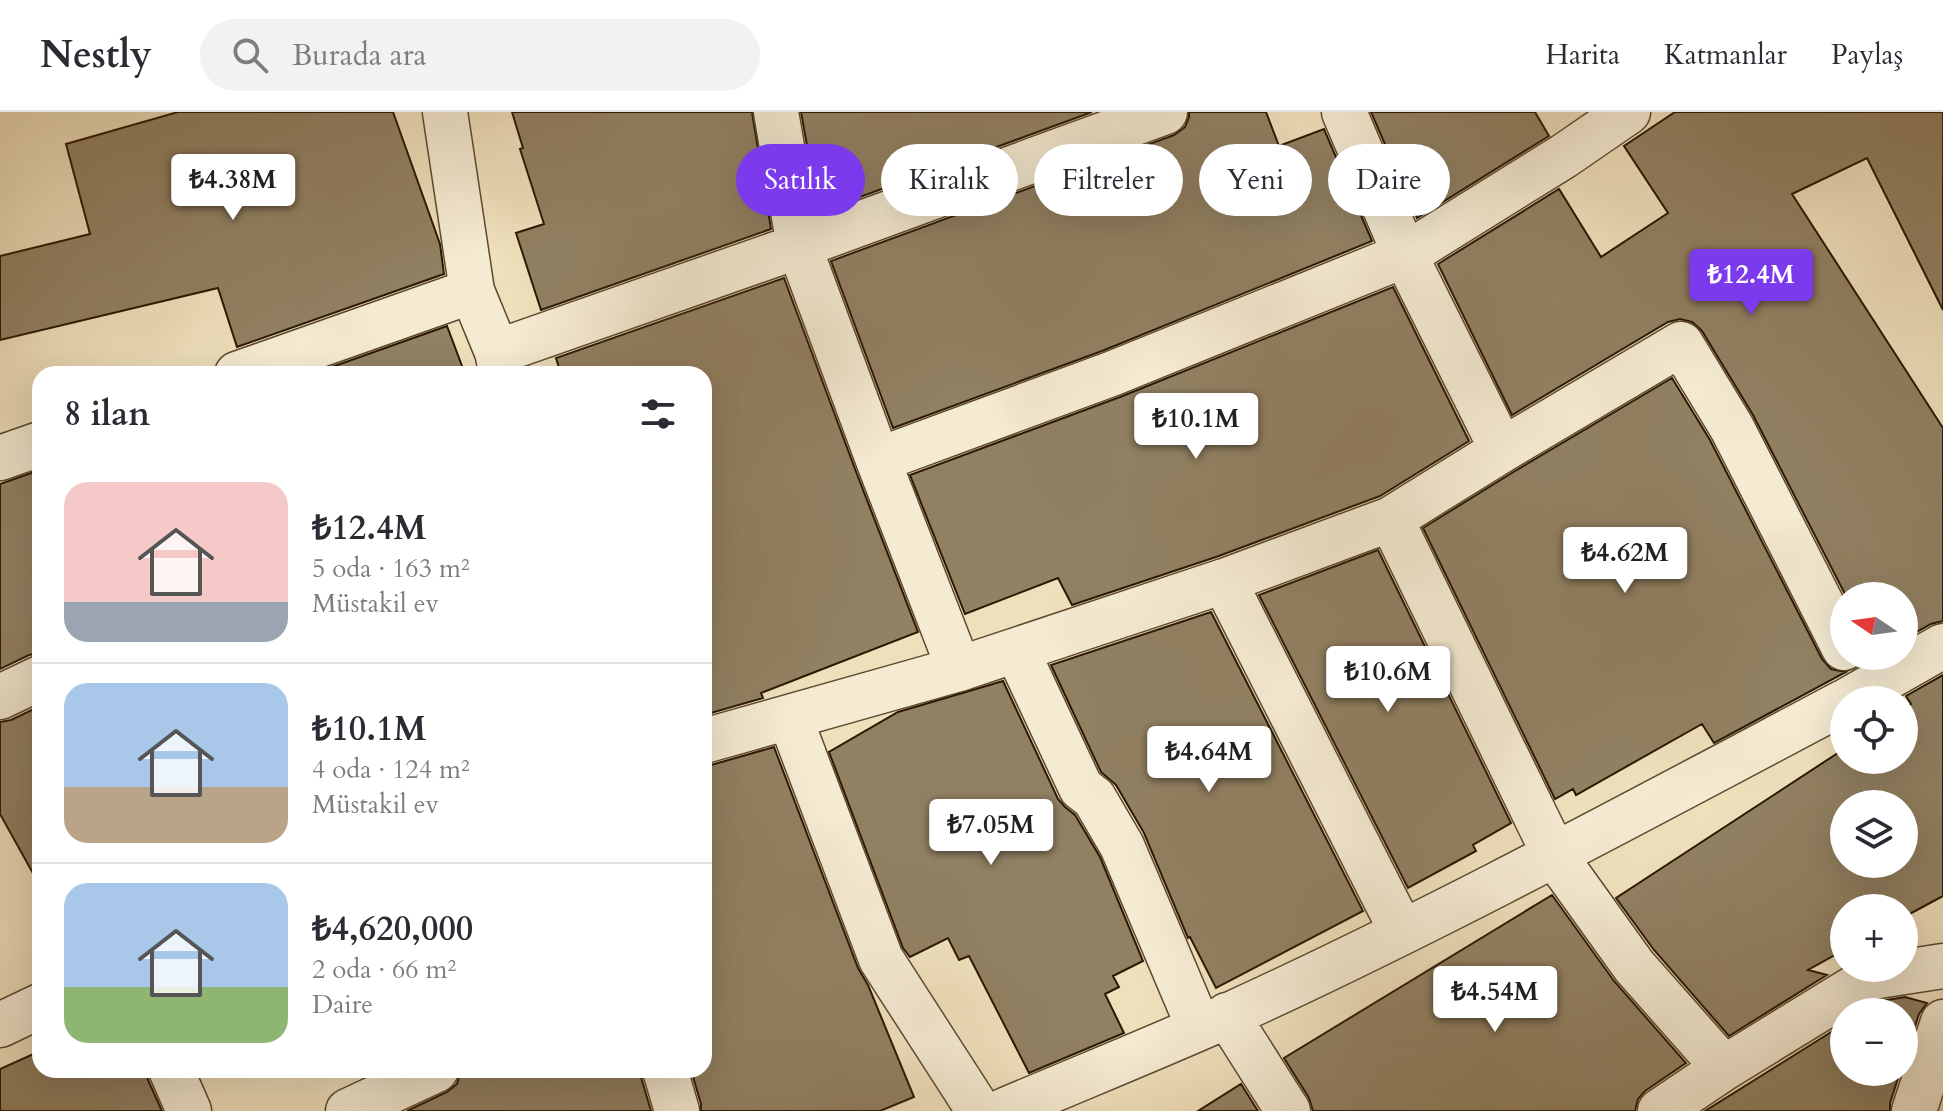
<!DOCTYPE html>
<html lang="tr">
<meta charset="utf-8">
<style>
:root{--surface:#fff;--page:#f2f2f3;--text:#2b2b33;--muted:#7c7c81;--line:#e1e1e2;--accent:#7c3aed}
body{margin:0;font-family:Cardo,serif;background:var(--page);color:var(--text);height:100vh;display:flex;flex-direction:column;font-size:30px;white-space:nowrap}
*{box-sizing:border-box;margin:0}
p{font-size:26px;color:var(--muted)}
.icon{flex:none;width:44px;height:44px;fill:none;stroke:currentColor;stroke-width:2;stroke-linecap:round;stroke-linejoin:round}
.map{position:relative;flex:1;overflow:hidden}
.details{position:absolute;left:32px;top:254px;width:680px;height:712px;display:flex;flex-direction:column;background:var(--surface);border-radius:24px;box-shadow:0 8px 32px #0002}
.details>*{flex:none}
.top-card{position:absolute;left:736px;top:32px;width:760px;height:72px;display:flex;gap:16px}
.needle{width:52px;rotate:283deg}
.tools{position:absolute;left:1830px;top:470px;display:grid;gap:16px}
.tools a{display:grid;place-items:center;width:88px;height:88px;border-radius:50%;background:var(--surface);box-shadow:0 8px 32px #0002;font-size:40px}
.price{position:absolute;translate:-50% -68px;padding:0 18px;border-radius:8px;background:#fff;color:#222;font-size:26px;line-height:52px;filter:drop-shadow(0 2px 4px #0008)}
.price::after{content:'';position:absolute;left:50%;top:48px;width:24px;height:18px;margin-left:-12px;background:inherit;clip-path:polygon(0 0,100% 0,50% 100%)}
.price.active{background:var(--accent);color:#fff}
ul{padding:0;list-style:none}
li{display:flex;align-items:center;gap:24px;height:200px;padding:0 32px}
li+li{border-top:2px solid var(--line)}
li span{display:grid;place-items:center;flex:none;width:224px;height:160px;border-radius:24px;color:#555}
li>.icon{margin-inline-start:auto}
span .icon{width:96px;height:96px;fill:#fffc;stroke-width:1}
li b{font-size:34px}
h2{display:flex;justify-content:space-between;align-items:center;height:96px;padding:0 32px;font-size:34px}
.chip{padding:0 28px;border-radius:36px;background:var(--surface);box-shadow:0 8px 32px #0002;font-size:28px;line-height:72px}
.chip.active{background:var(--accent);color:#fff}
header{display:flex;align-items:center;gap:48px;box-sizing:border-box;height:112px;padding:0 40px;background:var(--surface);border-bottom:2px solid var(--line)}
header strong{font-size:38px}
nav{display:flex;gap:44px;margin-inline-start:auto;font-size:28px}
.search{width:560px;height:72px;background:var(--page);display:flex;align-items:center;gap:20px;box-sizing:border-box;padding:0 28px;border-radius:44px;color:var(--muted);font-size:30px}
.map>svg:first-child{display:block}
.building{fill:#918062;stroke:#2b1801;stroke-width:2;fill-rule:evenodd}
.lines{fill:none;stroke-linecap:round;stroke-linejoin:round}
.minor-casing{stroke:#5c4a30;stroke-width:47}
.minor{stroke:#f5ebd3;stroke-width:44}
</style>
<header>
<strong>Nestly</strong>
<div class="search"><svg class="icon" aria-label="search" viewBox="0 0 24 24"><circle cx="10" cy="10" r="6"/><path d="M15 15l6 6"/></svg>Burada ara</div>
<nav><a>Harita</a><a>Katmanlar</a><a>Paylaş</a></nav>
</header>
<div class="map">
<svg width="1943" height="999" viewBox="0 0 1943 999">
<rect width="100%" height="100%" fill="#efe0bc"/>
<filter id="stains"><feTurbulence type="fractalNoise" baseFrequency=".0025" numOctaves="4"/><feColorMatrix values="0 0 0 0 .2 0 0 0 0 .09 0 0 0 0 .02 0 0 0 .5 -.17"/></filter>
<radialGradient id="worn" r=".72"><stop offset=".6" stop-color="#630" stop-opacity="0"/><stop offset="1" stop-color="#630" stop-opacity=".3"/></radialGradient>
<path class="building" d="M178,0H393L440,132L444,162L237,235L218,176L0,228V144L90,122L66,32Z
M512,0H752L771,117L541,198L516,121L544,112L520,37L523,36Z
M801,0H1092L819,100Z
M1189,0H1266L1279,34L1324,17L1372,129L1102,239L893,316L831,149L1174,23L1185,15L1189,5Z
M1371,0H1535L1549,24L1417,106Z
M1675,0H1943V198L1867,46L1792,82L1943,316V509L1931,512L1904,527V484H1846L1753,303L1702,219L1692,210L1680,207L1668,210L1512,303L1438,152L1559,77L1601,145L1668,101L1624,34Z
M784,166L855,357L918,520L761,581L763,586L704,603V262H561L556,246Z
M1393,175L1469,329L1380,384L1216,445L1072,493L1058,466L965,502L910,363L1120,285Z
M447,214L465,262H312Z
M1672,266L1710,328L1822,547L1831,557L1846,560L1714,631L1702,612L1576,683L1573,677L1555,687L1423,416L1515,359Z
M40,358V541L29,543L0,557V372Z
M1378,438L1511,711L1473,733L1476,739L1408,776L1259,483Z
M1211,500L1363,799L1216,876L1190,825L1188,826L1144,721L1116,673L1101,660L1051,553Z
M1943,563V784L1904,805V796H1844V838L1808,858L1827,863L1729,924L1654,838L1616,786L1844,637V648H1904V597L1911,592L1906,584ZM1844,692H1904V752H1844Z
M1003,569L1058,687L1065,695L1075,703L1100,745L1143,849L1113,864L1119,875L1105,882L1124,921L1029,961L969,844L959,848L948,826L910,845L903,836L829,640L898,600Z
M40,594V774L0,702V610L11,608Z
M774,635L858,856L868,873L914,985L880,999H701V992L691,958H704V653H711Z
M1552,783L1614,869L1686,951L1645,979L1638,987L1635,999H1313L1309,986L1284,946Z
M1905,885L1927,891L1919,902L1904,949V900H1863L1881,889Z
M1844,912V960H1900L1890,991V999H1705Z
M40,939V958H146L148,968L162,999H0V957Z
M461,958H641V965L651,999H407L447,980L457,972Z
M1241,972L1258,999H1198Z"/>
<g class="lines">
<g class="minor-casing">
<path id="minor" d="M445,0L472,179L497,240L502,262
M776,0L799,134L878,348L959,557
M1344,0L1405,143L1502,338
M497,240L799,134L1165,0
M237,262L472,179
M0,346L40,332
M878,348L1111,262L1405,143L1564,44L1628,0
M1391,407L1555,744L1634,854L1724,956
M1224,469L1402,820
M1017,539L1081,676L1094,686L1122,734L1199,916
M0,585L40,566
M1848,588L1943,534
M790,606L881,847L979,999
M704,629L959,557L1224,469L1391,407L1502,338L1681,232L1732,316L1844,536
M1227,903L1288,999
M0,913L40,894
M171,958L189,999
M665,958L677,999
M348,999L436,958
M1003,999C1078,967 1153,937 1227,904C1437,808 1640,698 1844,590
M1660,999L1724,956L1872,865L1943,854
M1914,999L1943,910"/>
</g>
<use href="#minor" class="minor"/>
</g>
<rect width="100%" height="100%" filter="url(#stains)"/>
<rect width="100%" height="100%" fill="url(#worn)"/>
</svg>
<div class="tools">
<a><svg class="needle" viewBox="-14 -14 28 28"><path d="M0-13l5 13h-10z" fill="#e53935"/><path d="M0 13l5-13h-10z" fill="#7c7c81"/></svg></a>
<a><svg class="icon" aria-label="locate" viewBox="0 0 24 24"><circle cx="12" cy="12" r="6"/><path d="M12 2v4M12 18v4M2 12h4M18 12h4"/></svg></a>
<a><svg class="icon" aria-label="layers" viewBox="0 0 24 24"><path d="M12 4l9 5-9 5-9-5zM3 14l9 5 9-5"/></svg></a>
<a>+</a>
<a>−</a>
</div>
<b class="price" style="left:233px;top:110px">₺4.38M</b>
<b class="price active" style="left:1751px;top:205px">₺12.4M</b>
<b class="price" style="left:1196px;top:349px">₺10.1M</b>
<b class="price" style="left:1625px;top:483px">₺4.62M</b>
<b class="price" style="left:1388px;top:602px">₺10.6M</b>
<b class="price" style="left:1209px;top:682px">₺4.64M</b>
<b class="price" style="left:991px;top:755px">₺7.05M</b>
<b class="price" style="left:1495px;top:922px">₺4.54M</b>
<div class="top-card">
<a class="chip active">Satılık</a>
<a class="chip">Kiralık</a>
<a class="chip">Filtreler</a>
<a class="chip">Yeni</a>
<a class="chip">Daire</a>
</div>
<section class="details">
<h2>8 ilan<svg class="icon" aria-label="filters" viewBox="0 0 24 24"><path d="M4 7h16M4 17h16"/><circle cx="9" cy="7" r="2"/><circle cx="15" cy="17" r="2"/></svg></h2>
<ul>
<li><span style="background:linear-gradient(#f6c9c9 75%,#9aa5b1 0)"><svg class="icon" aria-label="home" viewBox="0 0 24 24"><path d="M3 11l9-7 9 7M6 9v11h12V9"/></svg></span><div><b>₺12.4M</b><p>5 oda · 163 m²</p><p>Müstakil ev</p></div></li>
<li><span style="background:linear-gradient(#a9c7e8 65%,#b9a48a 0)"><svg class="icon" aria-label="home" viewBox="0 0 24 24"><path d="M3 11l9-7 9 7M6 9v11h12V9"/></svg></span><div><b>₺10.1M</b><p>4 oda · 124 m²</p><p>Müstakil ev</p></div></li>
<li><span style="background:linear-gradient(#a9c7e8 65%,#8fb573 0)"><svg class="icon" aria-label="home" viewBox="0 0 24 24"><path d="M3 11l9-7 9 7M6 9v11h12V9"/></svg></span><div><b>₺4,620,000</b><p>2 oda · 66 m²</p><p>Daire</p></div></li>
</ul>
</section>
</div>
